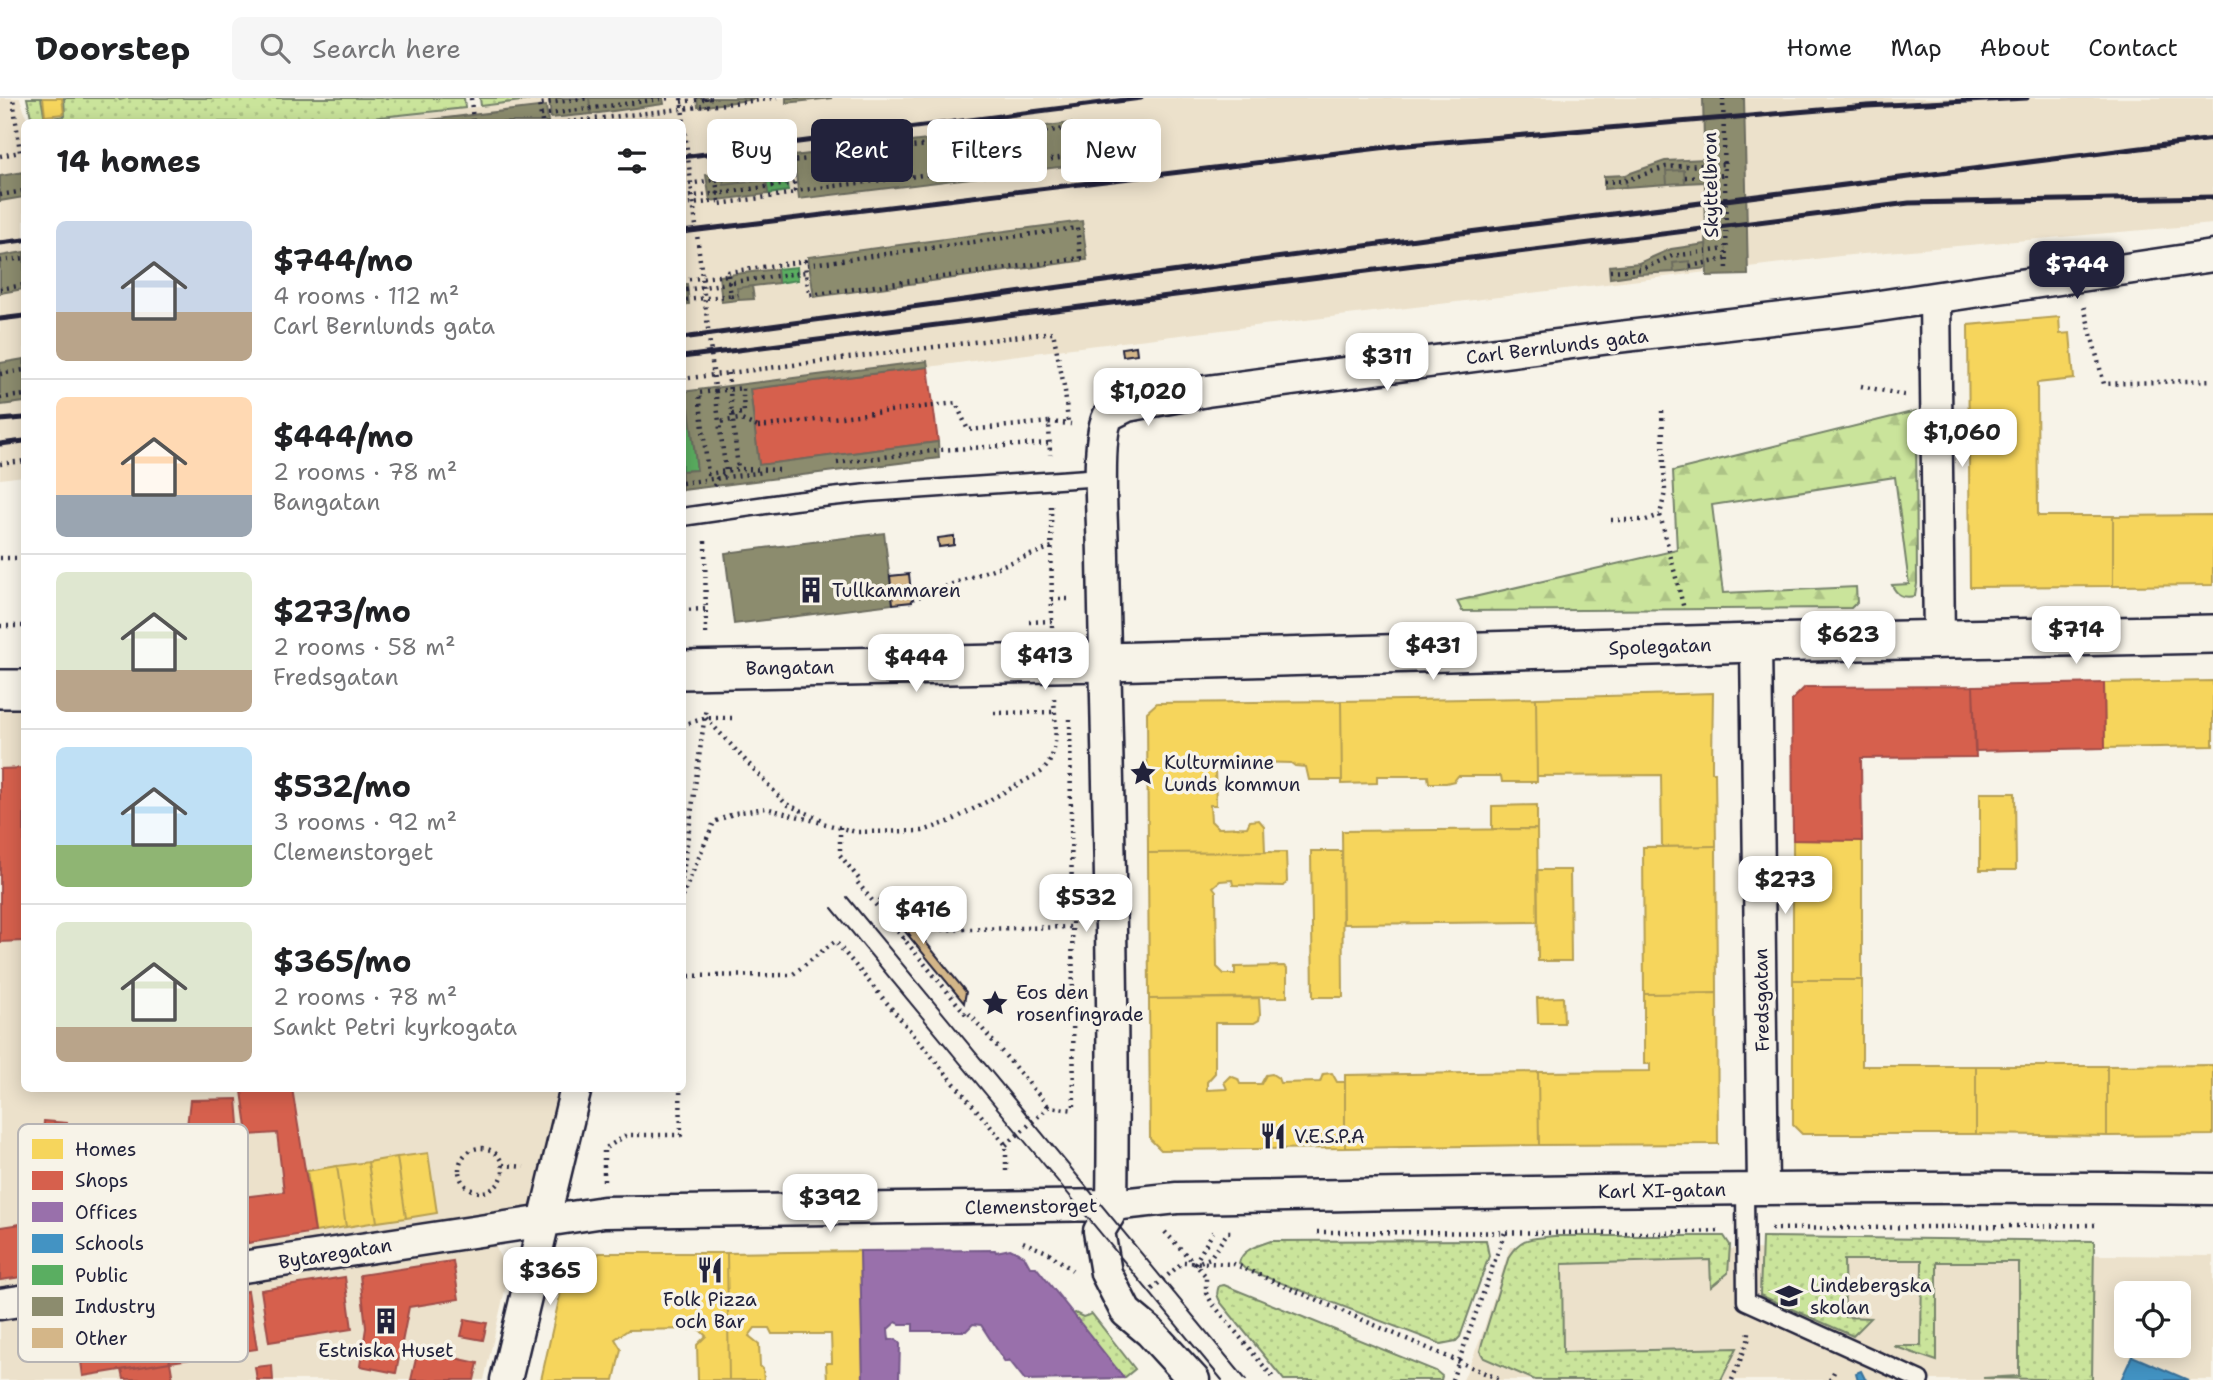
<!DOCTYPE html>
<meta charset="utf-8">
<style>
:root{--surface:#fff;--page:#f6f6f6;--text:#202124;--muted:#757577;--line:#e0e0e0;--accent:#22223b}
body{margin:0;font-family:"Shantell Sans",sans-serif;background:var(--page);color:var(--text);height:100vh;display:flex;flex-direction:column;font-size:26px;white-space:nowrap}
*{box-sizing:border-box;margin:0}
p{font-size:23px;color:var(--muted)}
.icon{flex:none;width:38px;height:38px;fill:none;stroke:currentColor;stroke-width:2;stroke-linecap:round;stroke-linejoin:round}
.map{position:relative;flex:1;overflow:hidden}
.drawer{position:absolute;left:21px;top:21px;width:665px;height:973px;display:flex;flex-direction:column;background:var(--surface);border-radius:10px;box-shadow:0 4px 18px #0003}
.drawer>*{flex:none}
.banner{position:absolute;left:707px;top:21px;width:665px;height:63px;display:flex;gap:14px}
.controls{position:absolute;left:2114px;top:1183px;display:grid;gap:14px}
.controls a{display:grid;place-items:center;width:77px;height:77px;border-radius:10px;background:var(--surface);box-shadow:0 4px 18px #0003;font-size:35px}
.price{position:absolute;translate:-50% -60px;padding:0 16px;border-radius:14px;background:#fff;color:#222;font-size:23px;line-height:46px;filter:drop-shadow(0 2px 4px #0008)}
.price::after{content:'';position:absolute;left:50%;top:42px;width:21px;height:16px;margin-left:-10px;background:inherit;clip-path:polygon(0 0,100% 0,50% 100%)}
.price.current{background:var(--accent);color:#fff}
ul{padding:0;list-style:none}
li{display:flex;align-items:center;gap:21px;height:175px;padding:0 35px}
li+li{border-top:2px solid var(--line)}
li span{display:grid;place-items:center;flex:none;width:196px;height:140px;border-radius:10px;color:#555}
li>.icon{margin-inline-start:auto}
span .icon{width:84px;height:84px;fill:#fffc;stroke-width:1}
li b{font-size:30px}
h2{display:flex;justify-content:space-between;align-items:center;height:84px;padding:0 35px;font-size:30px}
.chip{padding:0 24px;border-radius:10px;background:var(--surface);box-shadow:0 4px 18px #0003;font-size:24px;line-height:63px}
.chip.current{background:var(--accent);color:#fff}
header{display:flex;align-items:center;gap:42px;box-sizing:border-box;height:98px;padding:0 35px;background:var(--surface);border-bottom:2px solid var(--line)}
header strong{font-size:33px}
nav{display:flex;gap:38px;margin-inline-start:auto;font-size:24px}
.search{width:490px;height:63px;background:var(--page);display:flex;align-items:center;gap:18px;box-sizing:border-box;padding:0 24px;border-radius:10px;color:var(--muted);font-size:26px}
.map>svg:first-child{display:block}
.built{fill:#ece1cb;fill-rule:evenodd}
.grass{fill:url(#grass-dots);stroke:#76836b;stroke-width:2}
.forest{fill:url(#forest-firs);stroke:#76836b;stroke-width:2}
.homes{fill:#f6d55c;stroke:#b69f52;stroke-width:2}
.shops{fill:#d6604d;stroke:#a04d48;stroke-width:2}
.offices{fill:#9970ab;stroke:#755989;stroke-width:2}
.schools{fill:#4393c3;stroke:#39719a;stroke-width:2}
.public{fill:#5aae61;stroke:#498456;stroke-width:2}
.industry{fill:#8c8c6e;stroke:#6c6c5f;stroke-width:2}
.building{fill:#d4b688;stroke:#22223b;stroke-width:2}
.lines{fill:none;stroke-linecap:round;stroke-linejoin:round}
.service-casing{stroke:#22223b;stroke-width:21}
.minor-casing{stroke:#22223b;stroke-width:35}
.tertiary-casing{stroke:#22223b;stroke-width:42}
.path{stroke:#22223b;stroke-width:4.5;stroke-dasharray:2 5;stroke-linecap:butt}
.service{stroke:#f7f3e8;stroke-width:16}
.minor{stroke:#f7f3e8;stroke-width:30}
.tertiary{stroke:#f7f3e8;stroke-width:37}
.tram{stroke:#22223b;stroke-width:2}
.rail{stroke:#22223b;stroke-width:5}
.path-bridge{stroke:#22223b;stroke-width:4.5;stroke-dasharray:2 5;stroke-linecap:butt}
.labels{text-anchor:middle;stroke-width:7;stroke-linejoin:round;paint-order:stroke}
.street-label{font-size:19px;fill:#22223b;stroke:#f7f3e8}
.poi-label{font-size:19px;fill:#22223b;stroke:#f7f3e8;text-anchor:start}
.key{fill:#f7f3e8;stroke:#b7b4b4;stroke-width:2}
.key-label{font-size:19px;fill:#22223b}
</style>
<header>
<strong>Doorstep</strong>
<div class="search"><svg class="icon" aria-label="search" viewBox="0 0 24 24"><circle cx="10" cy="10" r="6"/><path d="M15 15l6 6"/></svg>Search here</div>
<nav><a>Home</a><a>Map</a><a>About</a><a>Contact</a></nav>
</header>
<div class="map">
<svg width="2213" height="1282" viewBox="0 0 2213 1282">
<defs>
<pattern id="grass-dots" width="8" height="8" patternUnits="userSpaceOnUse" patternTransform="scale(1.75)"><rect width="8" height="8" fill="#cae49b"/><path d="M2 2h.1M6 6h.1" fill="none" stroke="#adc386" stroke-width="1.8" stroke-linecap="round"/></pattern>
<pattern id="forest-firs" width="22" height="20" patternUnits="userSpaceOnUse" patternTransform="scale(1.75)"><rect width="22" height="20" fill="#cae49b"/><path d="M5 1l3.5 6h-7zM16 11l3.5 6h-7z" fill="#adc386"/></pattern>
</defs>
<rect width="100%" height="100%" fill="#f7f3e8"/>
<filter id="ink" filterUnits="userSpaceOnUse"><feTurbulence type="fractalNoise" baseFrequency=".0143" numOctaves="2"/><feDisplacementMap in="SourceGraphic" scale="14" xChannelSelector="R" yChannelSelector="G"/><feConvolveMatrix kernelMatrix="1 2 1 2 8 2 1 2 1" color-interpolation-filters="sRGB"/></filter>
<g filter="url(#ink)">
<path class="built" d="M0,0H20L28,24H24V378L0,381Z
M545,0H2213V126L1840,158L1072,250L928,269L927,263L683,293L682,24H359Z
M0,591H24V990L576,991L545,1124L0,1206Z
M493,1142L508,1179L484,1282H0V1214Z
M1510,1149L2061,1154L2103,1157L2213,1158V1282H1463L1481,1240ZM2126,1195H2179V1248H2126Z"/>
<path class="grass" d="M27,0H41L45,21L65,18L64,0H118L120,2L127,0H464L465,10L334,24H32Z
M480,0H545L481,8Z
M1554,1138H1724L1730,1147L1728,1175L1711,1189L1710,1162L1562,1166L1563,1254L1737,1250L1721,1282H1535L1484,1260L1480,1253L1482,1245L1509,1158C1522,1138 1531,1141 1554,1138Z
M1762,1139L2094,1143L2092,1282L1983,1280L2019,1278V1164H1937V1263L1893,1248H1921L1922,1162H1844L1845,1219L1871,1220L1853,1238L1760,1197Z
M1486,1142L1489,1158L1460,1239L1456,1243L1441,1246L1245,1171L1239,1165C1242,1151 1259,1147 1271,1143Z
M1224,1187L1436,1273L1442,1278L1441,1282H1284L1221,1205C1217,1198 1216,1195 1219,1188Z
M1075,1215L1083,1219L1092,1216L1135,1271L1124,1280L1072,1216Z"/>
<path class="forest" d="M1916,313L1917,486L1915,498C1903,500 1897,498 1892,487L1909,486L1895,379L1712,407L1723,495L1856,489L1857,504L1851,510L1462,513L1457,503L1677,452L1673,373Z"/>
<path class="homes" d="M43,0H62L64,16L45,18Z
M2059,219L2060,236L2070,235L2074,281L2037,285L2038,418H2113V488L1970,489L1968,227Z
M2213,417V487L2113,488V418Z
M2213,583V648L2105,650L2104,585Z
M1713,595L1712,662V674H1715L1716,748L1662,749L1661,677L1537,678L1536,600Z
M1536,600L1537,684H1502L1501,678H1458L1454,683L1446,685H1429L1428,678H1377V685L1342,686L1341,603Z
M1341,603L1342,682H1309L1306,669L1295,668L1291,665L1255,664V669L1215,670L1216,707H1210L1211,723L1218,730L1247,729L1250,723L1259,722L1264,728L1265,754L1148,755L1147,614L1157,605Z
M1980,695H2015L2016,772H1980Z
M1537,707V731H1492V708Z
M1537,731L1538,824L1343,826L1342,733Z
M1793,742L1862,743V882H1793Z
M1716,748L1717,895L1644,896L1643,749Z
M1311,753H1342L1343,899H1313Z
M1286,754L1287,784L1284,788L1233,787L1232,782L1220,783L1213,789L1216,793L1217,869L1224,876H1235V869L1284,868L1287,871V899L1149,901L1148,755Z
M1537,772H1570L1571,863H1538Z
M1793,882H1862V968H1976V1036H1802L1793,1027Z
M1717,895L1718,1046L1539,1047L1538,974L1650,973V966H1644V896Z
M1563,899L1564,925H1538L1537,900Z
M1259,900L1260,917L1259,922L1254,925H1215V975L1207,984V992L1227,991L1224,984L1230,978L1238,981L1240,986H1261L1266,977L1272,976L1278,980L1280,985L1320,984L1323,976L1332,975L1337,984H1345V1050L1161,1052L1150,1041L1149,901Z
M2213,967V1037L2107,1038V968Z
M1976,968H2107V1038L1976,1036Z
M1538,974L1539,1047L1345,1050V977Z
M428,1055L437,1115L406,1120L397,1059Z
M397,1059L406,1120L377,1124L368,1064Z
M368,1064L377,1124L346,1129L337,1068Z
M337,1068L346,1129L315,1134L307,1073Z
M860,1153L863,1282H827L826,1265H832L831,1236H772L769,1230H755L749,1238L759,1246L760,1268L763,1271L764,1282H729L727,1155Z
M586,1155L598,1157L599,1155H727L729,1282H698L697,1247L706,1238L699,1231L628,1232L615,1241L621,1251L614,1282H541L563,1184L565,1185L566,1172L573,1161Z"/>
<path class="shops" d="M928,269L938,344L759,367L750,291Z
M2104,585L2105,650L1975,653L1973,588Z
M1973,588L1976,659L1861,660L1862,743L1793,742L1792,602L1805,589Z
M24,670V843L0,844V671Z
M259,990H292L315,1134L248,1145L242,1099L284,1094L277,1035L248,1037L242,993Z
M237,1001L244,1089L222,1091L217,1086L215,1028H187L190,1002Z
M44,1023L67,1025L58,1120L65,1173L0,1182V1129L27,1125L28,1118L37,1110Z
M453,1163L459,1201L409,1209L396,1275L360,1268L366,1230L360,1177Z
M345,1179L352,1231L269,1244L261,1192Z
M248,1193L257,1251L170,1264L162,1207Z
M162,1207L170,1264L83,1278L75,1220Z
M465,1221L487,1225L483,1242L461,1238Z
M418,1252L478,1265L474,1282H411Z
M170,1264L173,1282L124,1281L122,1272Z
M272,1267L273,1282H257L255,1269Z"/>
<path class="offices" d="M1010,1151L1024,1158L1030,1169H1036L1124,1280L1025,1282L1009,1262L1005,1264L981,1227L973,1226L966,1233H913V1226H900L896,1224L888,1231L889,1242L896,1241L900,1246L899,1282H863L860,1153L995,1152L996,1154Z"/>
<path class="schools" d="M2132,1258L2188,1282H2121Z
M1861,1273L1865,1281L1867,1282H1858L1856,1275Z"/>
<path class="public" d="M786,80L788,93L768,96L766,82Z
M797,169L798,182L778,185L777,171Z
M689,310L697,372L682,373V311Z"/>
<path class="industry" d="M549,0H589L591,16L551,20Z
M589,0H663L664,6L591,16Z
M697,0H756V1L698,9Z
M786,0H832L786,5Z
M1703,0H1744L1748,177L1707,178Z
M546,8L548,24H413Z
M1071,25L1076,67L799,101L794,58Z
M1705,61V84L1685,85L1684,72L1666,73L1667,86L1626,89L1625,77L1665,63Z
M1684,72L1685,85L1667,86L1666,73Z
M738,73L740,85L724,87L722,75Z
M24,74V99L0,103V78Z
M722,75L724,87L766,82L768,96L710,103L706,77Z
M1625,77L1626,89L1604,91V78Z
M1082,123L1087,162L814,199L808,159Z
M1706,146L1707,170L1690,172V163L1673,165L1674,174L1639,176V165L1671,151Z
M24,154V191L0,195V158Z
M1690,163V172L1674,174L1673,165Z
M1639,165V176L1610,180L1609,168Z
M777,171L778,185L737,190L739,202L722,204L719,178Z
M682,186H687L689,206L682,207Z
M752,188L754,201L739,202L737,190Z
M24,261V304L0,307V265Z
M927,263L928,269L750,291L759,367L938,344L939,360L682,392V373L697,372L689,310L682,311V294Z
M884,435L893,506L734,526L725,455Z"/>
<path class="building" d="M1136,248L1137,256L1123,258L1122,250Z
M954,438V447L939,449L938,440Z
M909,476L912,504L893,506L890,478Z
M887,796L966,894L964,905L879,802Z"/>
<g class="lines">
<g class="service-casing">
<path id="service" d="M682,419L794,403L868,395L1102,379
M1745,1091L1746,1203L1920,1282"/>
</g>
<g class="minor-casing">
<path id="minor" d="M1935,200L1939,542
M1756,545L1763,1090
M0,1206L604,1114L1112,1107L1177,1100C1522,1094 1868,1087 2213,1091
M506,1282L576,990
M1194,1282L1150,1234L1126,1214L1106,1175L1099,1133L1109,1117L1112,1107C1115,891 1107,675 1103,459C1103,431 1095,337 1109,317L1127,308L1207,293L1618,239L1859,211L2213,158"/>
</g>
<g class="tertiary-casing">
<path id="tertiary" d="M682,572L1107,564L1756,545L2213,536
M0,591H24"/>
</g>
<path class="path" d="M471,0L473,24
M706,0L707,8
M711,0H712
M541,17L669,0
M542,24L539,6L589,0
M568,24L777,0
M0,58L20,54L13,0
M1685,79L1725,77
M1604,84L1624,83L1666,69L1724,66
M682,87L721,81
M723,95L794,85
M0,97L24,93
M719,103L716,82H719
M682,107L719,103V106L796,95L795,93L1068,59L1065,31L791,63L795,93
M0,163L24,160
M1690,168L1726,161
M1610,173L1642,171L1672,158L1726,151
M728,177L731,198L738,196
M682,182L728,177V174L805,163V167L1077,130L1081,160L809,197L805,167
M733,184L806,174
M0,191L24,187
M682,192H686
M682,202H686
M2084,209L2104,286L2213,282
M728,275L738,371
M0,276L24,272
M682,281L1053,234L1065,293L1068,325
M1861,288L1904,297
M716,293L699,295L708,376L738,371L780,372
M0,300L24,297
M1662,313L1665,394L1660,417L1684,511
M732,316L744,315L743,299
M1049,324L1071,326
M758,329L956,305L968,332L1049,324L1050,357
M837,365L939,352L1050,345
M0,366L24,363
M682,385L765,374
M714,388L717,381L726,374L719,324
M1051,408L1052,529
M1611,422H1646L1660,417
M705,443L706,536
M0,460H24
M912,501L1052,449
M1052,501H1071
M682,512L706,511
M1029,524L1052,523
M0,528H24
M994,615L1054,614
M706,620L786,706L825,723
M1070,621L1074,1012
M682,627L706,620H733
M840,729V757L859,781L857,784L965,915L967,913L1049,1009
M682,782L706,609
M682,799L714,724L735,715L766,710L856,734L923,733L951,723L1041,674C1061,658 1055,624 1054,600
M903,841L916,832L1072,829
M682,878L792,877L835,843L1006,1047V1078
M1006,1047L1049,1009L1074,1012
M459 1072a22 22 0 1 1 44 0a22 22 0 1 1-44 0Z
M503,1067L524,1069
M604,1083V1051L627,1037H681L680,990
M1771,1131L2095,1127
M1165,1134L1206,1178V1195L1212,1205L1275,1282
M1317,1134L1658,1135L1721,1133
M1023,1144L1049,1155L1072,1172
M1195,1165L1213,1134
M1194,1166L1210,1160L1228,1134H1231
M1152,1191L1183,1164L1234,1166L1501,1282
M1452,1282L1505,1134
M1732,1282L1748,1243L1749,1234
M1830,1282L1836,1270"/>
<use href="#service" class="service"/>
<use href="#minor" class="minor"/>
<use href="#tertiary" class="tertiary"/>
<path class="tram" d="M847,799L1246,1282
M832,810L1222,1282"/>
<path class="rail" d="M682,59L1141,0
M682,134L1396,48L1867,8L2027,0
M0,145L24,142
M0,221L24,218
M682,240L1461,135L2213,41
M682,259L1909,105L2213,99
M0,322L24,320
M0,346L24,343"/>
<path class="path-bridge" d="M681,0L719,324L739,321L758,329
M1723,0L1727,174
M681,4L711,0
M682,99L723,95
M686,192L733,184
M686,202L735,197
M716,293L743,290V299"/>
</g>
</g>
<defs>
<g id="building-bare" transform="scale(2.1)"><path d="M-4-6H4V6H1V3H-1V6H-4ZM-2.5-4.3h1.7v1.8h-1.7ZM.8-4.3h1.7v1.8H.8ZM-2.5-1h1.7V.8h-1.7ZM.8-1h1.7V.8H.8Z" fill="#22223b" stroke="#f7f3e8" stroke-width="2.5" paint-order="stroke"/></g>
<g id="sight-bare" transform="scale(2.1)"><path d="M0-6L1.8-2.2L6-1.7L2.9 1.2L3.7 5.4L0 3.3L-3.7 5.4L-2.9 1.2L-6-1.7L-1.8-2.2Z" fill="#22223b" stroke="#f7f3e8" stroke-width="2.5" paint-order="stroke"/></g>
<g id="restaurant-bare" transform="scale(2.1)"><path d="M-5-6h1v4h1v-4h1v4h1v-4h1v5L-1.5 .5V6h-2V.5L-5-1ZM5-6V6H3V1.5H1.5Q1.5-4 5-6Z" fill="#22223b" stroke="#f7f3e8" stroke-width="2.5" paint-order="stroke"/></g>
<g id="school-bare" transform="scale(2.1)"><path d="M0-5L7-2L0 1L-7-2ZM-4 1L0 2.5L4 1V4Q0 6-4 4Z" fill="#22223b" stroke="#f7f3e8" stroke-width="2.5" paint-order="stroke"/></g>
</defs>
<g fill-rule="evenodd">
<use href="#building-bare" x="811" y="492"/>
<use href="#sight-bare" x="1143" y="675"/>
<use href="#sight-bare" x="995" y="905"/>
<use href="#restaurant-bare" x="1273" y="1038"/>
<use href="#restaurant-bare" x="710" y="1172"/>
<use href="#school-bare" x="1789" y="1198"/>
<use href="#building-bare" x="386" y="1223"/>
</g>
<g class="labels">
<g class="street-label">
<text transform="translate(1710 87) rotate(-91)" y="7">Skyttelbron</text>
<text transform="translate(1557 248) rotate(-7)" y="7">Carl Bernlunds gata</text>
<text transform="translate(1660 548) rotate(-2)" y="7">Spolegatan</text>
<text transform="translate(790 569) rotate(-1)" y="7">Bangatan</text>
<text transform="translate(1761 902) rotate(-91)" y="7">Fredsgatan</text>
<text transform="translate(1662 1092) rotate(-1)" y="7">Karl XI-gatan</text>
<text transform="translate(1031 1108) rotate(-1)" y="7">Clemenstorget</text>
<text transform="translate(335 1155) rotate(-9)" y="7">Bytaregatan</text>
</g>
<g class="poi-label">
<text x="832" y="499">Tullkammaren</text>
<text x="1164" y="671">Kulturminne<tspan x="1164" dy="22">Lunds kommun</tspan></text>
<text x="1016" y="901">Eos den<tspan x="1016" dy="22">rosenfingrade</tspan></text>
<text x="1294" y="1045">V.E.S.P.A</text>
<text x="1810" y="1194">Lindebergska<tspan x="1810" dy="22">skolan</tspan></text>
<text x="710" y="1208" text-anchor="middle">Folk Pizza<tspan x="710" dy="22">och Bar</tspan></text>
<text x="386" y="1259" text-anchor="middle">Estniska Huset</text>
</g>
</g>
<rect x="18" y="1026" width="230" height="238" rx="10" class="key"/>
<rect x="32" y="1041" width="31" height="20" fill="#f6d55c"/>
<rect x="32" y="1073" width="31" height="19" fill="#d6604d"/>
<rect x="32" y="1104" width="31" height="20" fill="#9970ab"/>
<rect x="32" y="1136" width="31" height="19" fill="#4393c3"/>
<rect x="32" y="1167" width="31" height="20" fill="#5aae61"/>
<rect x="32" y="1199" width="31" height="19" fill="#8c8c6e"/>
<rect x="32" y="1230" width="31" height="20" fill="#d4b688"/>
<g class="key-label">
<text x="75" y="1058">Homes</text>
<text x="75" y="1089">Shops</text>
<text x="75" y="1121">Offices</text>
<text x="75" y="1152">Schools</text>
<text x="75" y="1184">Public</text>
<text x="75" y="1215">Industry</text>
<text x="75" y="1247">Other</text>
</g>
</svg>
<div class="controls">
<a><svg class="icon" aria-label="locate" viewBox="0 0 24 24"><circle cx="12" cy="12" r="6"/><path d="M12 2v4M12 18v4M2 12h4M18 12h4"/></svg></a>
</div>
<b class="price current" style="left:2077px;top:203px">$744</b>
<b class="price" style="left:1387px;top:295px">$311</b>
<b class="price" style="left:1148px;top:330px">$1,020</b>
<b class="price" style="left:1962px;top:371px">$1,060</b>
<b class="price" style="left:2076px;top:568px">$714</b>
<b class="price" style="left:1848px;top:573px">$623</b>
<b class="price" style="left:1433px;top:584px">$431</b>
<b class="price" style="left:1045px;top:594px">$413</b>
<b class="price" style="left:916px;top:596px">$444</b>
<b class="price" style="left:1785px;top:818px">$273</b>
<b class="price" style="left:1086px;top:836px">$532</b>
<b class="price" style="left:923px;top:848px">$416</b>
<b class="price" style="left:830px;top:1136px">$392</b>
<b class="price" style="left:550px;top:1209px">$365</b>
<div class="banner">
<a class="chip">Buy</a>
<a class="chip current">Rent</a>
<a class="chip">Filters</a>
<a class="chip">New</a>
</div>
<section class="drawer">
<h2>14 homes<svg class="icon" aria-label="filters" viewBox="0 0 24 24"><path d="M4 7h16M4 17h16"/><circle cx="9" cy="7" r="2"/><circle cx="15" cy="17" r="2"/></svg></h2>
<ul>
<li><span style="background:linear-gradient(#c9d6e8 65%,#b9a48a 0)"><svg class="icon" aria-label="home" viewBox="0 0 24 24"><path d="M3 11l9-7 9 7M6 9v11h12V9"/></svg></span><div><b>$744/mo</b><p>4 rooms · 112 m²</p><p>Carl Bernlunds gata</p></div></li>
<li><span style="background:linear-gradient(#ffd9b3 70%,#9aa5b1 0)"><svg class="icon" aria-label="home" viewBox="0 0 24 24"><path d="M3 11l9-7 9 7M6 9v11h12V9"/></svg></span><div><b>$444/mo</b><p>2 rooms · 78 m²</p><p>Bangatan</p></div></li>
<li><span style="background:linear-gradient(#dfe7d0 70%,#b9a48a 0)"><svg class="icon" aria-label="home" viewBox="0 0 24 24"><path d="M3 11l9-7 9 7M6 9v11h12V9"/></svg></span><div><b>$273/mo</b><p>2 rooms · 58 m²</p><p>Fredsgatan</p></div></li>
<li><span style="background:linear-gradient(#bfe0f5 70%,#8fb573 0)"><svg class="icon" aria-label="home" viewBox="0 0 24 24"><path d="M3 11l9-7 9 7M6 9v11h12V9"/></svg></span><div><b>$532/mo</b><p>3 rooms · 92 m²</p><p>Clemenstorget</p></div></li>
<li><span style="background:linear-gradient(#dfe7d0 75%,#b9a48a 0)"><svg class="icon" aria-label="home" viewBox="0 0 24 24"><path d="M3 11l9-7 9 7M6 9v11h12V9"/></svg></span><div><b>$365/mo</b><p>2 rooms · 78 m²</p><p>Sankt Petri kyrkogata</p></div></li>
</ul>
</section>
</div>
